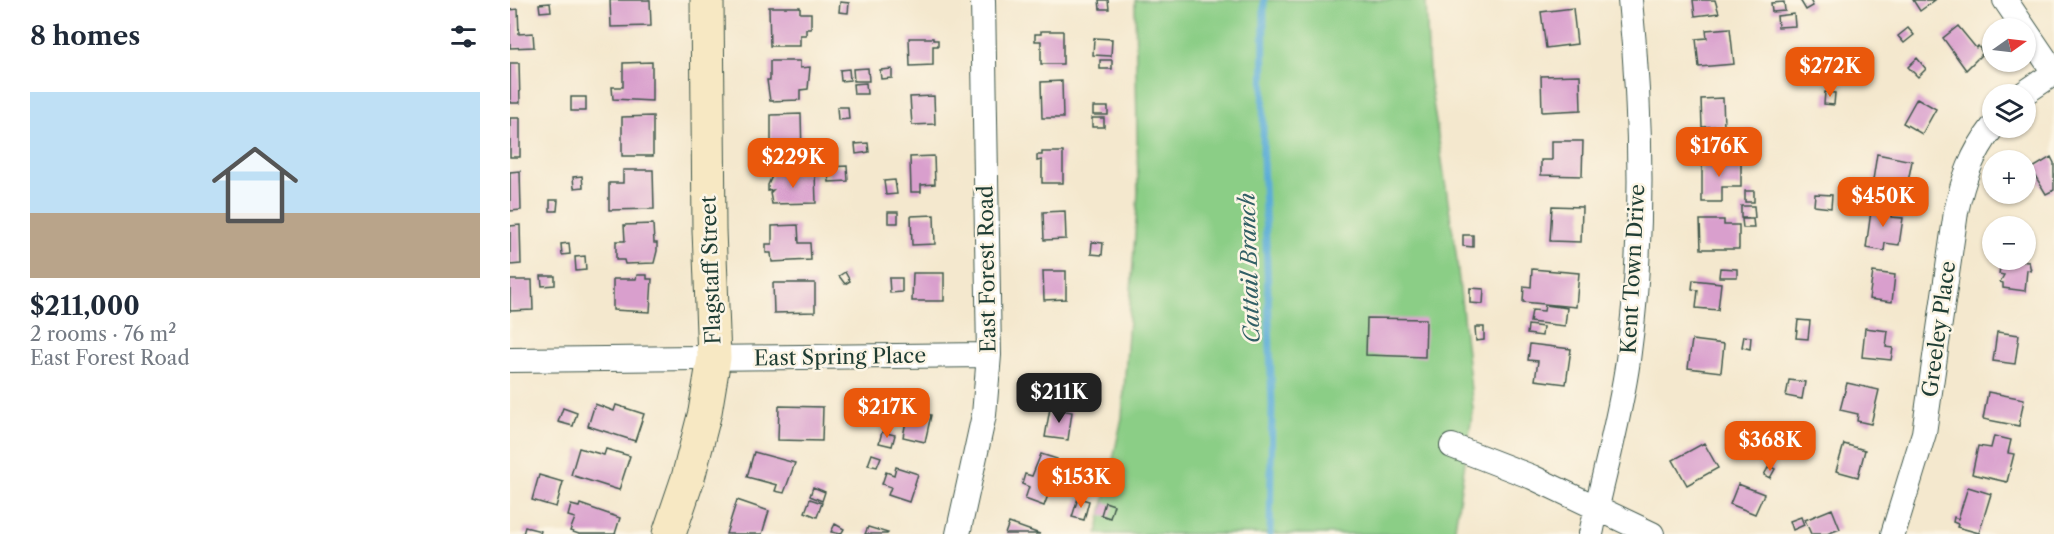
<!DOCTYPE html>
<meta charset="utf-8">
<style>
:root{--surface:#fff;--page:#f2f2f3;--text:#1f2937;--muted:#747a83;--accent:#ea580c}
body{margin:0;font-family:"Libre Caslon Text",serif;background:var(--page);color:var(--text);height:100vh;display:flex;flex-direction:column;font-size:22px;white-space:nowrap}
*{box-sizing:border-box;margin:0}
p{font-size:20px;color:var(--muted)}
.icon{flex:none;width:33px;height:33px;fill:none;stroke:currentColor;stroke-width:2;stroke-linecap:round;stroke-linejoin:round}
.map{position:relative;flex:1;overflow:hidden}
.sheet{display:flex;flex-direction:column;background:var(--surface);width:510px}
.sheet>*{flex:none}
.needle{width:39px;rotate:76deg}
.fabs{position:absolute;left:1472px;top:18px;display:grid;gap:12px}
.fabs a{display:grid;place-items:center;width:54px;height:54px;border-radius:50%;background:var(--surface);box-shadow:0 2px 4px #0004;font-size:30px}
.price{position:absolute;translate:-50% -51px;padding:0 14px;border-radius:12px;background:var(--accent);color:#fff;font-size:20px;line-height:39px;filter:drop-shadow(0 2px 3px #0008)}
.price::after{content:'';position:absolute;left:50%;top:36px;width:18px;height:14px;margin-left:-9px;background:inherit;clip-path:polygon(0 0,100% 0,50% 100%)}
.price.selected{background:#222;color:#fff}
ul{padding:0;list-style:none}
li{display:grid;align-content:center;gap:12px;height:318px;padding:0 30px}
li span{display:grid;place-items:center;height:186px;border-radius:0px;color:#555}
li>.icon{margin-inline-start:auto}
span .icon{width:108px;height:108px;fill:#fffc;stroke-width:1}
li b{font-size:26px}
h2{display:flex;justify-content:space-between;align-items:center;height:72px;padding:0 30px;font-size:26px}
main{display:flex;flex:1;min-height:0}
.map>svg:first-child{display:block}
.green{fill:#8bce86;stroke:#55865d;stroke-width:1.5}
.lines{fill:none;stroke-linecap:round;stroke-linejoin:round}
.stream{stroke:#5cadd7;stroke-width:7}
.building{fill:#d99fcd}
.street-casing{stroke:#3f574b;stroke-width:26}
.secondary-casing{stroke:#3f574b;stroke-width:35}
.street{stroke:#fff;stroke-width:24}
.secondary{stroke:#f7e8c3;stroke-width:33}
.labels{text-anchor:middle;stroke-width:5;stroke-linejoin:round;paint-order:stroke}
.street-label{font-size:21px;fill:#1f3d34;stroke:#fcf5e5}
.water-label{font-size:22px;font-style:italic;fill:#315f65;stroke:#fcf5e5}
</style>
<main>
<section class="sheet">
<h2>8 homes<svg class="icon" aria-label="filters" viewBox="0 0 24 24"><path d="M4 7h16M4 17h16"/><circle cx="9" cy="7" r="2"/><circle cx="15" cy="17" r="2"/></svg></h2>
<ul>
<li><span style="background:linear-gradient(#bfe0f5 65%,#b9a48a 0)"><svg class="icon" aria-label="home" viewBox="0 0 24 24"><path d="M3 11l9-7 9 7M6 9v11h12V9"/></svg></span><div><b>$211,000</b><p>2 rooms · 76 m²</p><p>East Forest Road</p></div></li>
</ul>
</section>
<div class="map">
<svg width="1544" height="534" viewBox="0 0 1544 534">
<rect width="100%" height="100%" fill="#fcf5e5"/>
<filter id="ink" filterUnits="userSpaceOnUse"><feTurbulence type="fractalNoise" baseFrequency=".0167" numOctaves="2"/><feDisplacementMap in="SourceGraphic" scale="12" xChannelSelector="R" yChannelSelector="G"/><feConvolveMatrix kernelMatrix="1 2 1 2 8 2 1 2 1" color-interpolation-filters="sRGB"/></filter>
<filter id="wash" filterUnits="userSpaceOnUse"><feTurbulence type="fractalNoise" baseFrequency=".008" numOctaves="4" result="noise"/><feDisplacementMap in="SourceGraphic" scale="24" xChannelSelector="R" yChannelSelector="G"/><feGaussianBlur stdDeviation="1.35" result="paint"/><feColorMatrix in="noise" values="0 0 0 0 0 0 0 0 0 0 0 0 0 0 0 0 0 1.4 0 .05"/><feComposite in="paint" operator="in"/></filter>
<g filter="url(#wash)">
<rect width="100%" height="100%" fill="#f4e8ce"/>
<path class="green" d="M625,0H916L919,76L946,253L963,409L944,534H587L612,418L628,193Z"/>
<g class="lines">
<path class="stream" d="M754,0L753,157L762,404L760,534"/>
</g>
<g id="blocks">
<path class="building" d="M100,0H140L141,26L101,27Z
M589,0H598L599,9H590Z
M1183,0H1205L1209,13L1185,16Z
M1290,0H1300L1303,6L1296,10Z
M1403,0H1425L1410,11Z
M330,2L339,3L338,13L329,12Z
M1274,2L1275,11L1262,12L1261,3Z
M40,3L41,11L30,12L29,4Z
M259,7H290V13H301V29H296V35H290V46H260Z
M1063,8L1067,44L1036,48L1031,12Z
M8,9L9,34L23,33L24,47L0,48V10Z
M1284,14L1285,26L1268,27L1267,16Z
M1448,26L1466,48L1468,46L1473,53L1456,70L1433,38Z
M1220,28L1224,64L1189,67L1186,39L1197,38L1196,30Z
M1398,28L1404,35L1394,43L1388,36Z
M531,31H553V64H531V41H525V34H531Z
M399,38H423V40H428V46H423V65L400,66Z
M584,38L602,39L601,56L583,55Z
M1407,58L1416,69L1408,77L1398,67Z
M590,60H602V69H590Z
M260,61H290V68L300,67L298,89L290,90V100L260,101L257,80H260Z
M142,62V101L103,99L102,87H113V63Z
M0,63H9L10,103H0Z
M358,68L359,81H344L343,69Z
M339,69L340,80L331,81L330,70Z
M382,69V78L371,79L370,70Z
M1070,75L1071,110L1032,112L1031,76Z
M552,81L553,118H532L531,82Z
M356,83L357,94H344L343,84Z
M1315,92L1325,93L1324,105L1314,104Z
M424,96L425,124L402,125L400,97Z
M61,97H76V111H61Z
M1213,98L1214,126L1192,127L1191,99Z
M1407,98L1426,109L1412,134L1393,123Z
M327,107H338L339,119L328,120Z
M583,107H598V115H583Z
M291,114L292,154H272V148H261V115Z
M143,116V156H112V117Z
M0,118H10V157H0Z
M582,118H594V127H582Z
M1229,129H1243V140L1229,141Z
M1042,141H1073L1072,176L1031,175V160H1042Z
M358,143L359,152L346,154L345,144Z
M532,152H553V183H532V160L527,161V155H532Z
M1367,154L1402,161L1397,187L1363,180Z
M424,156L425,184L411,185V192H401L400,157Z
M1541,157L1544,163V190L1536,194L1521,169Z
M1192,159L1231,160V187H1212V202H1192Z
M337,166L338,181L319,182L318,167Z
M113,170H143L144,209L99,210V183H113Z
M10,171L11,210L0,211V172Z
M305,173L306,203L262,204L260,193L263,190L258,191V185L263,174Z
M72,176L73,187L64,188L63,177Z
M385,180L387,194L376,195L374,181Z
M1235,191H1244V202H1235Z
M1305,194L1322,195L1321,208L1304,206Z
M40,200H48L47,211H40Z
M1362,204L1382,206L1381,217L1393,218L1389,245L1375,243L1374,251L1356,248Z
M1042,206L1072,207L1071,242L1040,241Z
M1231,206H1244L1245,218H1231Z
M555,211L556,239L534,240L533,212Z
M378,212H388V223H378Z
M424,215L425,244L402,245L401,216Z
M1232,219H1243L1244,228H1233Z
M1190,220H1214V225H1229V249H1191Z
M143,224L144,243H147V251L144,263L115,264L114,260H106V241H115L114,225Z
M10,225L11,264L0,265V226Z
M288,225L289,243H300L301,260L262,262L261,253H256V244H262V226Z
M953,235H963V247L953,246Z
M582,242L593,243L592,255L581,254Z
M59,243L60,254L52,255L51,244Z
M75,256L76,270L66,271L65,257Z
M1491,260L1519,262L1521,271L1517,270L1515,291L1493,288V283L1490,282L1494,275L1489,274Z
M1210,268L1227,269V277H1209Z
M1022,269L1069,273L1066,307L1013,302L1014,286L1021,287Z
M533,271H556V299L534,300Z
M335,272L340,281L335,284L329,276Z
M1363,272L1385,275L1382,302L1359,299Z
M403,273H434V301H402Z
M127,275H137V279H142L140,312L103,310V279H126Z
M31,276H45V285L32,286Z
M379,278H392V292L380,293Z
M0,280H22L23,310L0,311Z
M1183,280L1211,283L1208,310L1186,308L1188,290L1182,289Z
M263,283H305V312L264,313Z
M960,288L974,289L973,304L960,303Z
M1035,305L1057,308L1055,326L1020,322L1022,310L1034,311Z
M857,318L916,319L915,357L856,355Z
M1288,320L1300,321L1298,339L1286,338Z
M1018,325L1033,327L1032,336L1017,334Z
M965,327H974V340L966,341Z
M1355,328L1378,331L1376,347L1383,348L1381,360L1352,357Z
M1487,332L1509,335L1505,364L1483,361Z
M1234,336L1241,337L1240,349L1232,347Z
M1182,340L1214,344L1211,372L1178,368Z
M1020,344L1061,349L1056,384L1025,380L1028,361L1018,360Z
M1279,380L1295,382L1292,399L1276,396Z
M1337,383L1369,390L1361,424L1347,421L1348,414L1330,410Z
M1478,392L1514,399L1509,426L1473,419Z
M85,404L104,411L106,405L134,414L125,441L78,426Z
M269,406L313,407L312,441L268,440Z
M53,408L67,413L63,426L48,422Z
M540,408L562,412L558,440L535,437Z
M398,410L421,415L415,442L393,437Z
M372,432L385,435L382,446L369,443Z
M1484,436L1501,440L1498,453L1504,454L1497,482L1462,474L1468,446L1481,448Z
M1194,443L1208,468L1177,485L1163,460Z
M1334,444L1355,450L1348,477L1326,471Z
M69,448L94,455L96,449L120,456L109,490L61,475Z
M244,452L285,463L274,493L265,491L267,485L237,477Z
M362,454L371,457L367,467L358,465Z
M531,454L547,459L545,467L548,468L534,506L515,499L519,487L512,484L515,474L522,476Z
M582,463L597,469L590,489L575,484Z
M1259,466L1265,469L1260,478L1254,475Z
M386,467L408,474L399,502L378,495L381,487L372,484L376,472L384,475Z
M29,475L53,482L46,507L22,500Z
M1228,484L1254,494L1245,514L1220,504Z
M303,487L315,492L312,501L300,496Z
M1458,487L1481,494L1469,533L1447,527L1448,524L1443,522L1444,517L1448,519Z
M568,498L579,501L574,520L562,517Z
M300,499L312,503L307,517L295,512Z
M227,500L259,511L252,534H216Z
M595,502L604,505L600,518L591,515Z
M70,504L110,518L105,534H69L60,531L65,518L58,516L61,505L69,507Z
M1322,509L1330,529L1317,534H1301L1295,520Z
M1291,517L1294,525L1283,530L1280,521Z
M499,523L530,534H495Z
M325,524L334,529L331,534L321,532Z
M15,527L31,531L30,534H13Z
M358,527L378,533L377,534H355Z"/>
</g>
</g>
<g filter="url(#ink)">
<use href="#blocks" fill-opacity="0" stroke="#3f574b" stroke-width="1.5"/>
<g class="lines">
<g class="street-casing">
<path id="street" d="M1495,0L1544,72
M1513,94L1544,73
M0,360L479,355
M942,446L1022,477L1142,534
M448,534L474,415L479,355L473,0
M1081,534C1093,476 1110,419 1118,360C1134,242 1132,119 1120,0
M1383,534L1414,433L1446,212C1453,179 1462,154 1482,128"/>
</g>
<g class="secondary-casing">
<path id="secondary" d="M159,534L178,478L195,412L204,358L199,230L197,0"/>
</g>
<use href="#street" class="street"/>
<use href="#secondary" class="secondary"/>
</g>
</g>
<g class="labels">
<g class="street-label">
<text transform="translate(477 269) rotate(-91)" y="7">East Forest Road</text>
<text transform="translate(1123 269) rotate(-87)" y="7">Kent Town Drive</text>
<text transform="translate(201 270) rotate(-92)" y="7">Flagstaff Street</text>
<text transform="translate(1429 329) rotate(-82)" y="7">Greeley Place</text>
<text transform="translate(330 357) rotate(-1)" y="7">East Spring Place</text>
</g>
<g class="water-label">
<text transform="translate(739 268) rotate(-92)" y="8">Cattail Branch</text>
</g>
</g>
</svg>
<div class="fabs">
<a><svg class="needle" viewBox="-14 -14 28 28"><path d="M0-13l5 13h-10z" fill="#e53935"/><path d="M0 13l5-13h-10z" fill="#747a83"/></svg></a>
<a><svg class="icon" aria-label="layers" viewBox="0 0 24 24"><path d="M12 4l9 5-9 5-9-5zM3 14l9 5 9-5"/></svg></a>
<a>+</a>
<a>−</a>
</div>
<b class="price" style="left:1320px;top:98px">$272K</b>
<b class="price" style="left:1209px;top:178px">$176K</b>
<b class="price" style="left:283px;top:189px">$229K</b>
<b class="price" style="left:1373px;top:228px">$450K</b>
<b class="price selected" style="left:549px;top:424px">$211K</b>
<b class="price" style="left:377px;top:439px">$217K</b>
<b class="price" style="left:1260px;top:472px">$368K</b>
<b class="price" style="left:571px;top:509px">$153K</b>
</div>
</main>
